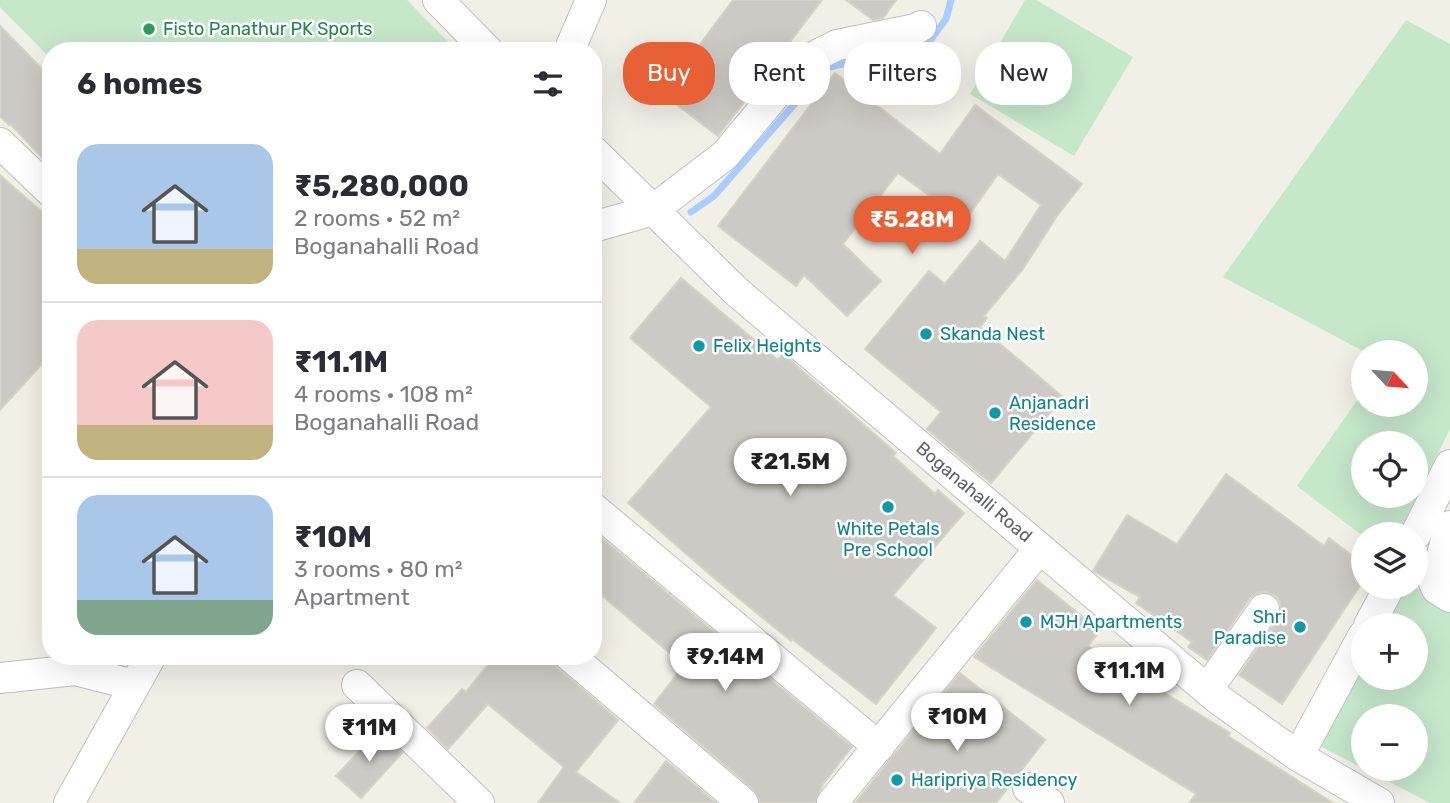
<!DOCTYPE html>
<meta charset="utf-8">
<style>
:root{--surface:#fff;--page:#f7f7f7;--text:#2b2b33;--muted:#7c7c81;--line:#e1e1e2;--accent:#e86136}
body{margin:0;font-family:Rubik,sans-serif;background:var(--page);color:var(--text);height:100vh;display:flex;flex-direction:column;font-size:26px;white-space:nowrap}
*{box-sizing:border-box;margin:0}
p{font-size:23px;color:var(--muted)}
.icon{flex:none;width:38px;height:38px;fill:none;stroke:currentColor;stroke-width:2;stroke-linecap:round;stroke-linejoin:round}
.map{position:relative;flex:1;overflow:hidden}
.side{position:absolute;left:42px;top:42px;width:560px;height:623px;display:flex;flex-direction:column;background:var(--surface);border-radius:28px;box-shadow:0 7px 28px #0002}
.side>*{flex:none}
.banner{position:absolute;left:623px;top:42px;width:665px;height:63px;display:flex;gap:14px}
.needle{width:46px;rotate:116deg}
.buttons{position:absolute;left:1351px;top:340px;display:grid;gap:14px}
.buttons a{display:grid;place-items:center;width:77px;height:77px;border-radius:50%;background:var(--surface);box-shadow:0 7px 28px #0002;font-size:35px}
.price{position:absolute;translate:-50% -60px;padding:0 16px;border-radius:24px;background:#fff;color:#222;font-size:23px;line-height:46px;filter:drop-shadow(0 2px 4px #0008)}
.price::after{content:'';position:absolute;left:50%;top:42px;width:21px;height:16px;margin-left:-10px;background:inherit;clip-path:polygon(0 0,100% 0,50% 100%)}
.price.active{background:var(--accent);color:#fff}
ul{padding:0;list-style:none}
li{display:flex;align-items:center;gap:21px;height:175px;padding:0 35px}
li+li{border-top:2px solid var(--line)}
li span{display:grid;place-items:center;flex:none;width:196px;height:140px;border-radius:21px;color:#555}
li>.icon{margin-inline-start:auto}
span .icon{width:84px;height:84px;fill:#fffc;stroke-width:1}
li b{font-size:30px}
h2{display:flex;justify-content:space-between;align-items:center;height:84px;padding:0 35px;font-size:30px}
.pill{padding:0 24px;border-radius:28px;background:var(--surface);box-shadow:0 7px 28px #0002;font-size:24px;line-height:63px}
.pill.active{background:var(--accent);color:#fff}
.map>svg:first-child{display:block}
.green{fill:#c5e7ca;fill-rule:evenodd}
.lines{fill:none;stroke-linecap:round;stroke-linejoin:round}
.stream{stroke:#aaccfe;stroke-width:7}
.building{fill:#cccac4;stroke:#d5d3c6;stroke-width:2}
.minor-casing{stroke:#bebfc5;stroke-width:32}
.minor{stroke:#fff;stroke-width:30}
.leisure-dot{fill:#2e9e5b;stroke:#fff;stroke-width:2.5}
.culture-dot{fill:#0f9aa8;stroke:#fff;stroke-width:2.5}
.labels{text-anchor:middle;stroke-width:5;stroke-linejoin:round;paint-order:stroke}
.leisure-label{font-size:18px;fill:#27864d;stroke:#fff;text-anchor:start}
.culture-label{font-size:18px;fill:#0d838f;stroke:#fff;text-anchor:start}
.street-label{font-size:18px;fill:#5f6167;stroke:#fff}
</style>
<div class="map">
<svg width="1450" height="803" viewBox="0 0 1450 803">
<rect width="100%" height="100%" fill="#f1f0e7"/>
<path class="green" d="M0,0H407L457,51H51V59L0,7Z
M1025,0H1036L1133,57L1074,156L970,94Z
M1406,20L1450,44V429L1398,534H1363V536L1297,486L1363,392V404H1416V352H1365L1223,277ZM1363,443H1416V495H1363Z
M1408,586H1414L1450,609V803H1430L1320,746L1363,668V677H1416V625H1387ZM1363,716H1416V768H1363Z"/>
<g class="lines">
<path class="stream" d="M691,212L714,196L826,68L929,42L946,19L951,0"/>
</g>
<path class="building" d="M733,0H822L718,136L663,94Z
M846,0H896L883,18L873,20Z
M0,26L51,78V167L10,124L9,125L0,116Z
M835,73L940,154L975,105L1082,184L1057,216L1023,269L984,316L987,318L980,327L1063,397L991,483L927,429L941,412L865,349L929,271L945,284L980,241L1005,261L1041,205L998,174L965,221L898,173L843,244L881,281L847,316L804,275L796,286L718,226Z
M0,175L51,220V354L0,410Z
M681,278L778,360L783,354L896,453L893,456L935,494L938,490L964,513L893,595L936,628L876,704L792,639L791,641L714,578L628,503L711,407L630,338Z
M1226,474L1324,546L1329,538L1363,564V581L1282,704L1239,675L1279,618L1281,611L1280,602L1275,595L1265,592L1257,593L1250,598L1207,660L1188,647L1192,642L1136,603L1140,597L1093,571L1127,515L1177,544Z
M593,531L852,747L823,784L815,803H760L754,790L654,704L684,665L593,588Z
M1037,580L1100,631L1088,646L1230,733L1228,736L1333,803H1189L1196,794L974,657Z
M495,656H548L559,669L618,720L576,772L620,803H538L564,767L488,704L448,749L427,728L462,689L466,692Z
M960,673L1045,740L996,803H855Z
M379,730L402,753L361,798L336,776Z
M666,761L716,803H634Z"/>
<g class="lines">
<g class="minor-casing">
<path id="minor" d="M438,0L488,51
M569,51L591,0
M0,143L51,192
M593,151L737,292L1218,699L1298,756L1379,803
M593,227L653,210L725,155L785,83L803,65L819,54L837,45L916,29L921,26
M593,508L879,747
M1450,526L1434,583L1437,589L1450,597
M1416,534L1450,465
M1369,625L1390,586
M570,656L743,803
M0,678L75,670L134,685
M357,685L479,803
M1207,690L1264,609
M1298,756L1363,636
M1028,788L1049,803
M69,803L151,656
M832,803L1040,548"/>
</g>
<use href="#minor" class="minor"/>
</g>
<circle class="leisure-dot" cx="149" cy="29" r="7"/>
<g class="culture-dot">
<circle cx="926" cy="334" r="7"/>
<circle cx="699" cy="346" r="7"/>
<circle cx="995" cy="413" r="7"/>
<circle cx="888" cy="507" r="7"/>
<circle cx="1026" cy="622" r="7"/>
<circle cx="1300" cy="627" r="7"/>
<circle cx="897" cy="780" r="7"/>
</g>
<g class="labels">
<g class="leisure-label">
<text x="163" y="35">Fisto Panathur PK Sports</text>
</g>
<g class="culture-label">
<text x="940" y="340">Skanda Nest</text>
<text x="713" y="352">Felix Heights</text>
<text x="1009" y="409">Anjanadri<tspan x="1009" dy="21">Residence</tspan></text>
<text x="888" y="535" text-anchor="middle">White Petals<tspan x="888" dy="21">Pre School</tspan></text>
<text x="1286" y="623" text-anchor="end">Shri<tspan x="1286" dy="21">Paradise</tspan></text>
<text x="1040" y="628">MJH Apartments</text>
<text x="911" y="786">Haripriya Residency</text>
</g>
<g class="street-label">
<text transform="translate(974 492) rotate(40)" y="6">Boganahalli Road</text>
</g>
</g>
</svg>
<div class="buttons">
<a><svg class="needle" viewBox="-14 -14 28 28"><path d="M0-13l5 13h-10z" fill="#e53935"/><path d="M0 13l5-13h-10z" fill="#7c7c81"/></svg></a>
<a><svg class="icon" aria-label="locate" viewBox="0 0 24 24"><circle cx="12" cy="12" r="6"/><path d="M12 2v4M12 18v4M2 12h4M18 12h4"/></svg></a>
<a><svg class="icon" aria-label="layers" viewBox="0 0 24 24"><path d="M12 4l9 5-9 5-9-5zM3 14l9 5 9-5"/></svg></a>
<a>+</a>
<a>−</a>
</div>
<b class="price active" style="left:912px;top:256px">₹5.28M</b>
<b class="price" style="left:790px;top:498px">₹21.5M</b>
<b class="price" style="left:725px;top:693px">₹9.14M</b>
<b class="price" style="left:1129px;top:707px">₹11.1M</b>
<b class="price" style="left:957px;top:753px">₹10M</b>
<b class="price" style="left:369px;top:764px">₹11M</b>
<div class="banner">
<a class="pill active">Buy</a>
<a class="pill">Rent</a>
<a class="pill">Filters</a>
<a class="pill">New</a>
</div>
<section class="side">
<h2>6 homes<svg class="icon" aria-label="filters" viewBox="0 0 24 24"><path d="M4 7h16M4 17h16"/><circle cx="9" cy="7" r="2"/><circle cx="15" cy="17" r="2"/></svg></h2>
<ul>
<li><span style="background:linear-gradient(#a9c7e8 75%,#c2b280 0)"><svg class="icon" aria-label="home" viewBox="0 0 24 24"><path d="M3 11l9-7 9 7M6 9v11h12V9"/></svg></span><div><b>₹5,280,000</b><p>2 rooms · 52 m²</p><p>Boganahalli Road</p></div></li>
<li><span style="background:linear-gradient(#f6c9c9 75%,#c2b280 0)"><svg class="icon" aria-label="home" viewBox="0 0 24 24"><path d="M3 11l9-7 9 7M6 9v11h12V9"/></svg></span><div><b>₹11.1M</b><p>4 rooms · 108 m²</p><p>Boganahalli Road</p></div></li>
<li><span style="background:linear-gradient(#a9c7e8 75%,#7fa58c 0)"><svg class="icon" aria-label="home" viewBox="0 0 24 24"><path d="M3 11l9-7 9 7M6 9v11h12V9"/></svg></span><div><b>₹10M</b><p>3 rooms · 80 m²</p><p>Apartment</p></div></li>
</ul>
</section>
</div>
